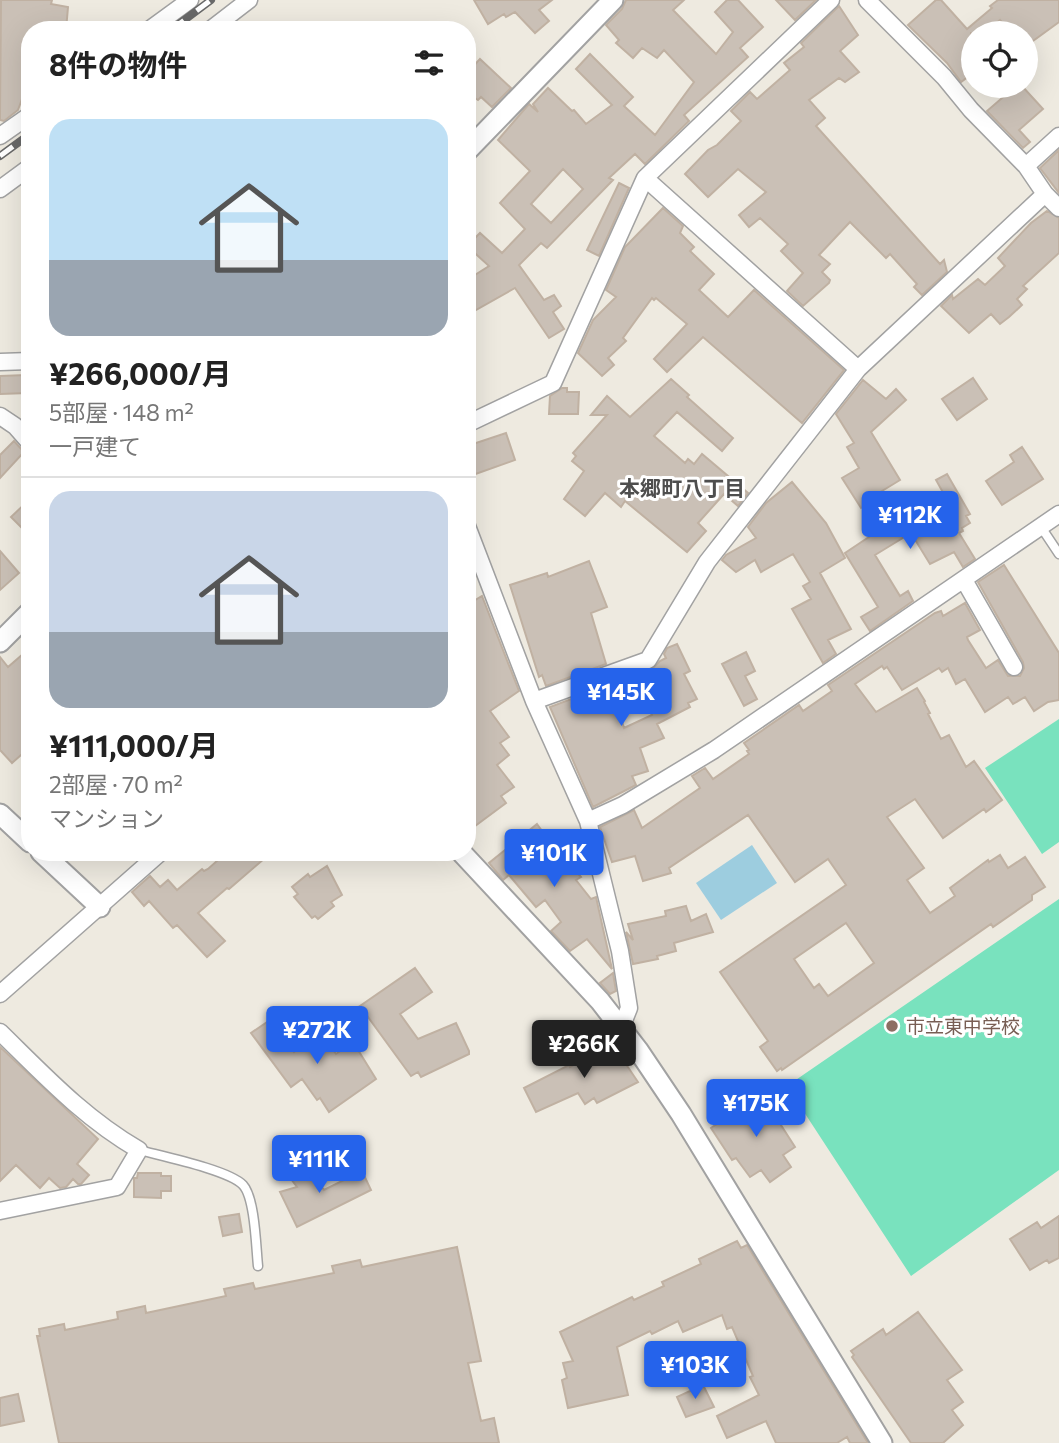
<!DOCTYPE html>
<html lang="ja">
<meta charset="utf-8">
<style>
:root{--surface:#fff;--page:#f2f2f2;--text:#222;--muted:#767676;--line:#e0e0e0;--accent:#2563eb}
body{margin:0;font-family:Commissioner,"Noto Sans JP",sans-serif;background:var(--page);color:var(--text);height:100vh;display:flex;flex-direction:column;font-size:26px;white-space:nowrap}
*{box-sizing:border-box;margin:0}
p{font-size:23px;color:var(--muted)}
.icon{flex:none;width:38px;height:38px;fill:none;stroke:currentColor;stroke-width:2;stroke-linecap:round;stroke-linejoin:round}
.map{position:relative;flex:1;overflow:hidden}
.side{position:absolute;left:21px;top:21px;width:455px;height:840px;display:flex;flex-direction:column;background:var(--surface);border-radius:28px;box-shadow:0 7px 28px #0002}
.side>*{flex:none}
.tools{position:absolute;left:961px;top:21px;display:grid;gap:14px}
.tools a{display:grid;place-items:center;width:77px;height:77px;border-radius:50%;background:var(--surface);box-shadow:0 7px 28px #0002;font-size:35px}
.price{position:absolute;translate:-50% -60px;padding:0 16px;border-radius:7px;background:var(--accent);color:#fff;font-size:23px;line-height:46px;filter:drop-shadow(0 2px 4px #0008)}
.price::after{content:'';position:absolute;left:50%;top:42px;width:21px;height:16px;margin-left:-10px;background:inherit;clip-path:polygon(0 0,100% 0,50% 100%)}
.price.active{background:#222;color:#fff}
ul{padding:0;list-style:none}
li{display:grid;align-content:center;gap:14px;height:371px;padding:0 28px}
li+li{border-top:2px solid var(--line)}
li span{display:grid;place-items:center;height:217px;border-radius:21px;color:#555}
li>.icon{margin-inline-start:auto}
span .icon{width:126px;height:126px;fill:#fffc;stroke-width:1}
li b{font-size:30px}
h2{display:flex;justify-content:space-between;align-items:center;height:84px;padding:0 28px;font-size:30px}
.map>svg:first-child{display:block}
.pitch{fill:#79e2be}
.water{fill:#9dcddf}
.building{fill:#cac0b6;stroke:#c0b1a2;stroke-width:2;fill-rule:evenodd}
.lines{fill:none;stroke-linecap:round;stroke-linejoin:round}
.service-casing{stroke:#a2a2a2;stroke-width:11}
.minor-casing{stroke:#a2a2a2;stroke-width:19}
.tertiary-casing{stroke:#a2a2a2;stroke-width:23}
.service{stroke:#fff;stroke-width:8}
.minor{stroke:#fff;stroke-width:16}
.tertiary{stroke:#fff;stroke-width:19}
.rail-casing{stroke:#696969;stroke-width:8}
.rail{stroke:#fff;stroke-width:5;stroke-dasharray:16;stroke-linecap:butt}
.education-dot{fill:#8d6e63;stroke:#fff;stroke-width:2.5}
.labels{text-anchor:middle;stroke-width:6;stroke-linejoin:round;paint-order:stroke}
.education-label{font-size:19px;fill:#785e54;stroke:#fff;text-anchor:start}
.neighbourhood-label{font-size:21px;font-weight:bold;fill:#4e4e4e;stroke:#fff}
</style>
<div class="map">
<svg width="1059" height="1443" viewBox="0 0 1059 1443">
<rect width="100%" height="100%" fill="#eeeae0"/>
<path class="pitch" d="M1059,719V842L1042,854L985,768Z
M1059,899V1170L911,1276L787,1086Z"/>
<path class="water" d="M752,845L777,883L721,920L696,883Z"/>
<path class="building" d="M1,0H52L51,4L68,7L66,30H30L24,77L30,78V100L22,99L18,110L4,121L0,120Z
M474,0H552L539,10L549,21L535,33L515,12L506,17L504,14L488,24Z
M626,0H684L673,10L716,54L733,32L715,12L727,0H738L763,27L740,48L748,57L684,115L689,121L645,164L635,154L609,178L613,180L547,248L541,243L519,265L544,300L554,295L561,306L553,312L564,329L549,338L515,288L467,315V280L489,266L467,246L480,233L502,253L525,229L500,203L530,171L498,140L529,104L538,112L533,104L548,88L572,111L574,110L586,124L612,105L576,69L590,54L633,97L624,106L655,135L694,82L664,50L657,58L642,48L633,58L616,43L619,40L606,25L622,9ZM563,169L583,189L551,223L531,204Z
M776,0H816L795,20Z
M936,0H941L967,29L992,8L990,6L998,0H1059V22L1026,46V33H1011L1000,20L985,33H971L973,73L961,82L947,63L908,25Z
M839,6L858,35L840,51L859,72L845,82L839,78L809,100L825,118L816,126L940,264L944,260L947,272L922,295L914,287L917,284L890,254L886,258L850,222L819,255L830,264L822,272L830,280L829,283L803,306L787,291L803,273L781,251L788,244L760,218L749,227L739,215L766,192L738,169L708,197L685,174L708,150L717,145L741,121L731,111L750,92L757,99L790,70L784,63L804,47L801,43Z
M480,59L511,88L492,107L481,97L478,100L475,98L467,107V73Z
M1016,86H1022L1043,109L1019,130L1030,142L1023,148L987,111Z
M1059,150V193L1040,168Z
M619,183L629,188L599,256L587,250Z
M663,208L683,226L680,233L694,247L690,251L714,274L699,290L728,317L754,290L844,370L802,423L703,337L667,372L654,359L687,324L656,298L654,300L652,298L623,338L626,341L608,358L614,365L602,376L578,353L593,320L616,297L606,290L625,247Z
M1047,211L1059,218V253L1023,286L1027,289L1017,299L1022,305L1009,317L1000,324L991,314L969,333L941,306L952,295L953,299L978,279L985,285L1005,266L998,258L1031,223Z
M26,375L27,393L0,394V376Z
M973,378L987,399L957,420L942,399Z
M671,379L689,395L687,397L733,438L722,451L677,412L654,436L685,463L688,459L694,464L702,454L748,493L738,506L724,494L698,523L706,531L687,552L625,501L621,507L605,493L585,516L564,499L584,471L572,461L576,456L573,453L607,415H591L607,396L630,417Z
M863,380L886,399L896,389L906,400L871,432L900,480L882,491L884,494L861,508L842,478L859,468L847,447L854,443L836,414Z
M562,388H567V392H579L578,414H549L550,396Z
M506,433L515,460L467,477V446Z
M14,441L24,452L0,478V455Z
M1022,447L1043,479L1002,505L986,481L1014,462L1010,455Z
M947,474L970,514L966,516L970,523L962,528L963,531L959,533L975,559L963,567L954,552L930,564L911,533L875,555L900,596L908,591L913,601L870,631L861,617L878,607L845,553L908,511L917,525L950,505L936,480Z
M792,482L826,523L845,558L820,573L851,629L828,640L836,654L823,663L792,609L811,599L803,586L810,582L793,554L761,572L755,560L736,572L722,560L726,555L756,538L748,527L766,503Z
M30,499V536L11,517Z
M0,551L19,573L0,590Z
M589,561L607,607L591,613L606,664L546,686L542,675L539,677L510,585L547,573L548,577Z
M1004,565L1059,653V700L1048,702L1034,711L1025,697L1013,704L1008,697L985,712L965,679L956,684L948,668L942,672L939,668L902,690L887,667L884,669L882,666L855,684L876,712L917,688L925,701L924,702L930,713L928,714L941,739L949,735L966,767L974,761L1002,800L986,812L984,809L943,838L915,799L887,817L924,868L907,880L930,913L955,896L950,888L988,860L989,862L1000,855L1008,868L1025,857L1045,887L1032,895V900L993,927L991,924L782,1070L781,1068L777,1071L760,1047L768,1041L720,972L846,885L828,859L795,882L748,815L669,868L671,873L643,881L635,856L612,862L600,827L634,810L642,828L700,788L692,776L705,768L713,779L749,754L747,751L749,750L744,743L799,705L803,711L832,691L828,685L935,613L941,611L943,616L965,603L980,630L967,637L968,640L986,668L998,660L1008,676H1020L1024,668L1023,662L978,582ZM846,923L874,963L828,996L819,984L814,988L794,959Z
M482,596L519,691L490,711L509,737L500,743L509,755L497,765L514,787L501,796L506,803L467,832V605Z
M677,644L690,671L684,674L697,699L688,703L690,707L657,724L664,738L640,748L648,771L632,776L636,785L593,807L550,707L611,684L624,728L652,715L640,688L644,686L638,675L652,669L660,661L666,658L664,654L667,648Z
M30,648V747L12,763L0,750V657L8,667Z
M746,652L755,671L745,676L757,699L744,706L722,664Z
M537,824L567,865L569,863L581,877L576,880L591,899L596,897L612,969L587,939L570,951L551,931L561,922L545,900L536,907L509,875L503,880L489,863Z
M227,852H272L229,889L227,888L198,913L225,941L207,957L177,925L173,928L149,901L144,906L132,892L150,876L160,887L168,880L177,890L202,869L204,871L208,869Z
M327,866L342,895L331,902L334,906L318,919L315,916L312,918L294,897L298,894L292,887L308,874L310,877Z
M686,906L691,921L706,914L713,932L674,943L676,951L657,956L658,959L633,964L626,932L633,940L628,924L666,916L665,911Z
M415,968L432,992L400,1014L418,1039L456,1023L469,1051V1054L421,1077L418,1072L411,1076L360,1006Z
M613,973L616,991L610,994L600,983Z
M358,1007L366,1018L355,1026L347,1015Z
M270,1020L294,1052L319,1032L336,1054L353,1042L376,1079L329,1112L320,1098L317,1100L302,1079L291,1087L251,1033Z
M611,1042L638,1082L597,1103L594,1098L585,1104L578,1093L536,1112L524,1088L569,1065L570,1067Z
M0,1047L98,1139L77,1164L89,1175L81,1184H78L73,1179L66,1187L60,1188L49,1178L40,1188L16,1165L0,1181Z
M761,1094L795,1147L783,1155L791,1167L770,1182L761,1170L750,1177L736,1158L732,1160L711,1128Z
M303,1164L324,1190L356,1174L357,1176L363,1173L371,1190L297,1227L280,1192L297,1187L288,1175Z
M138,1173H161V1176H171V1191H161V1198L134,1197V1178H137Z
M239,1214L242,1232L223,1236L219,1217Z
M1059,1216V1258L1049,1263L1047,1260L1030,1270L1010,1239L1037,1222L1041,1228Z
M737,1241L741,1248L747,1245L868,1443H850L847,1437L837,1443H776L766,1421L727,1438L717,1416L759,1395L750,1377L753,1376L732,1327L727,1329L722,1315L683,1332L678,1321L652,1334L650,1331L617,1347L628,1395L568,1408L562,1380L567,1378L563,1363L573,1361L560,1332L632,1297L634,1300L664,1286L662,1282L701,1264L699,1259Z
M457,1247L481,1361L468,1363L481,1421L494,1418L499,1443H59L37,1336H40L39,1329L64,1324L65,1330L118,1319L117,1312L145,1306L146,1313L226,1296L224,1289L253,1283L255,1289L334,1273L332,1266L360,1260L362,1267Z
M918,1312L962,1370L947,1380L963,1402L952,1410L963,1425L943,1443H911L852,1357L854,1355L851,1351L883,1329L886,1335Z
M703,1385L714,1407L686,1417L677,1397Z
M18,1394L24,1421L0,1426V1398Z"/>
<g class="lines">
<g class="service-casing">
<path id="service" d="M1041,527L1059,554
M139,1150C161,1156 229,1170 243,1185C255,1198 256,1247 258,1266"/>
</g>
<g class="minor-casing">
<path id="minor" d="M867,0L944,77L971,110L1026,166L1045,194L1059,208
M149,30L190,0
M210,30L249,0
M0,136L30,115
M1026,166L1059,136
M645,178L858,369L1045,194
M0,189L30,167
M0,362L30,361
M0,416L15,426L30,443
M467,424L553,383L645,178L831,0
M467,526L534,701L588,821L620,951L629,1008L621,1028
M964,580L1014,667
M534,701L648,660L707,562L858,369
M588,821L623,805L714,750L1059,514
M0,994L161,852
M0,1032C45,1076 84,1118 139,1150L117,1187L0,1211"/>
</g>
<g class="tertiary-casing">
<path id="tertiary" d="M467,151L613,0
M0,642L30,612
M0,814L30,842
M41,852L100,907
M461,852L600,1001L638,1050L681,1114L882,1443"/>
</g>
<use href="#service" class="service"/>
<use href="#minor" class="minor"/>
<use href="#tertiary" class="tertiary"/>
<g class="rail-casing">
<path id="rail" d="M171,30L211,0
M0,156L30,134"/>
</g>
<use href="#rail" class="rail"/>
</g>
<circle class="education-dot" cx="892" cy="1026" r="7"/>
<g class="labels">
<g class="education-label">
<text x="906" y="1033">市立東中学校</text>
</g>
<g class="neighbourhood-label">
<text x="682" y="496">本郷町八丁目</text>
</g>
</g>
</svg>
<div class="tools">
<a><svg class="icon" aria-label="locate" viewBox="0 0 24 24"><circle cx="12" cy="12" r="6"/><path d="M12 2v4M12 18v4M2 12h4M18 12h4"/></svg></a>
</div>
<b class="price" style="left:910px;top:551px">¥112K</b>
<b class="price" style="left:621px;top:728px">¥145K</b>
<b class="price" style="left:554px;top:889px">¥101K</b>
<b class="price" style="left:317px;top:1066px">¥272K</b>
<b class="price active" style="left:584px;top:1080px">¥266K</b>
<b class="price" style="left:756px;top:1139px">¥175K</b>
<b class="price" style="left:319px;top:1195px">¥111K</b>
<b class="price" style="left:695px;top:1401px">¥103K</b>
<section class="side">
<h2>8件の物件<svg class="icon" aria-label="filters" viewBox="0 0 24 24"><path d="M4 7h16M4 17h16"/><circle cx="9" cy="7" r="2"/><circle cx="15" cy="17" r="2"/></svg></h2>
<ul>
<li><span style="background:linear-gradient(#bfe0f5 65%,#9aa5b1 0)"><svg class="icon" aria-label="home" viewBox="0 0 24 24"><path d="M3 11l9-7 9 7M6 9v11h12V9"/></svg></span><div><b>¥266,000/月</b><p>5部屋 · 148 m²</p><p>一戸建て</p></div></li>
<li><span style="background:linear-gradient(#c9d6e8 65%,#9aa5b1 0)"><svg class="icon" aria-label="home" viewBox="0 0 24 24"><path d="M3 11l9-7 9 7M6 9v11h12V9"/></svg></span><div><b>¥111,000/月</b><p>2部屋 · 70 m²</p><p>マンション</p></div></li>
</ul>
</section>
</div>
